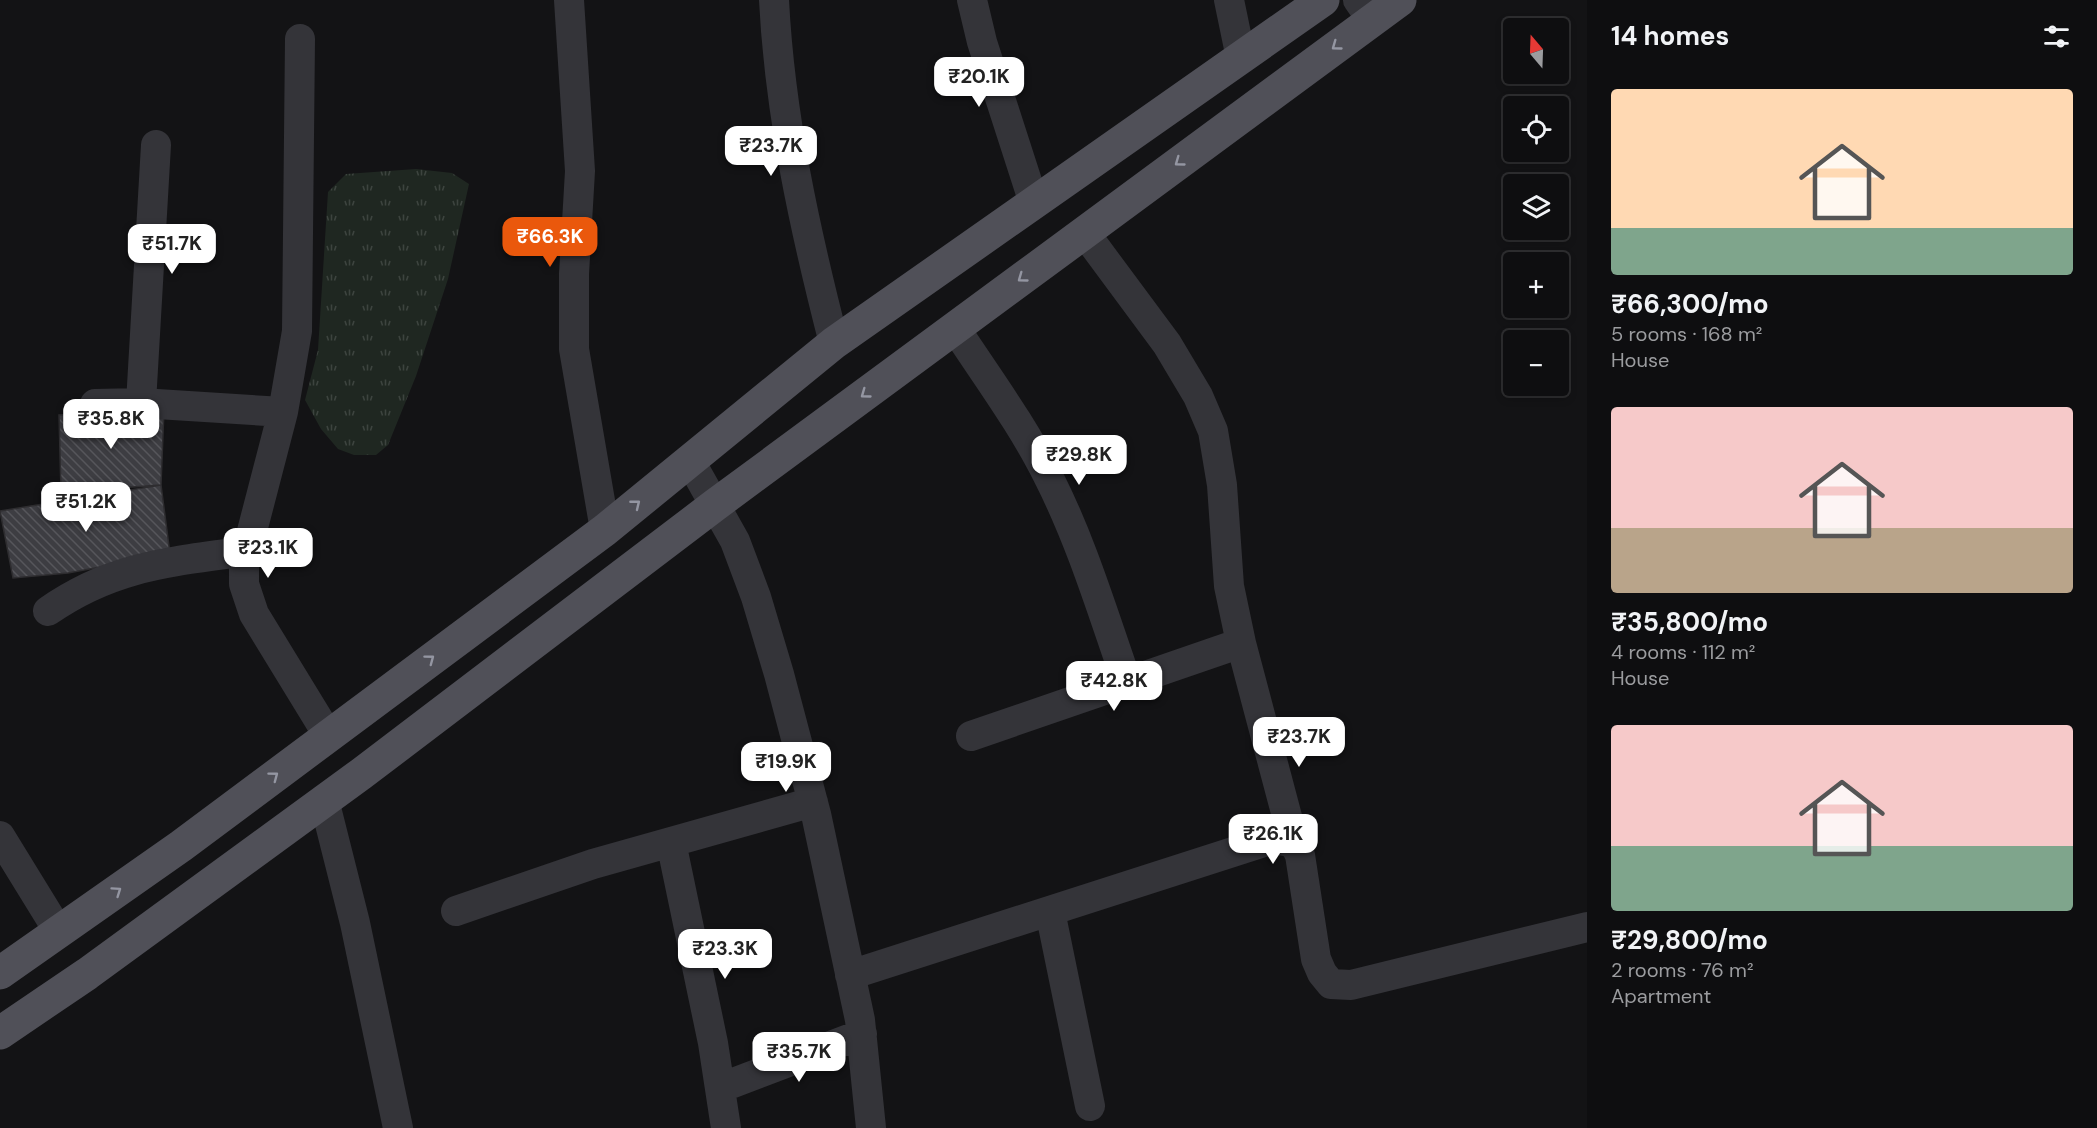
<!DOCTYPE html>
<meta charset="utf-8">
<style>
:root{--surface:#0e0e10;--page:#171719;--text:#f1f3f6;--muted:#9b9c9f;--line:#2e2e30;--accent:#ea580c}
body{margin:0;font-family:"DM Sans",sans-serif;background:var(--page);color:var(--text);height:100vh;display:flex;flex-direction:column;font-size:22px;white-space:nowrap}
*{box-sizing:border-box;margin:0}
p{font-size:20px;color:var(--muted)}
.icon{flex:none;width:33px;height:33px;fill:none;stroke:currentColor;stroke-width:2;stroke-linecap:round;stroke-linejoin:round}
.map{position:relative;flex:1;overflow:hidden}
.drawer{display:flex;flex-direction:column;background:var(--surface);width:510px}
.drawer>*{flex:none}
.needle{width:39px;rotate:341deg}
.fabs{position:absolute;left:1503px;top:18px;display:grid;gap:12px}
.fabs a{display:grid;place-items:center;width:66px;height:66px;border-radius:6px;background:var(--surface);box-shadow:0 3px 9px #0003,0 0 0 2px var(--line);font-size:30px}
.price{position:absolute;translate:-50% -51px;padding:0 14px;border-radius:12px;background:#fff;color:#222;font-size:20px;line-height:39px;filter:drop-shadow(0 2px 3px #0008)}
.price::after{content:'';position:absolute;left:50%;top:36px;width:18px;height:14px;margin-left:-9px;background:inherit;clip-path:polygon(0 0,100% 0,50% 100%)}
.price.selected{background:var(--accent);color:#fff}
ul{padding:0;list-style:none}
li{display:grid;align-content:center;gap:12px;height:318px;padding:0 24px}
li span{display:grid;place-items:center;height:186px;border-radius:6px;color:#555}
li>.icon{margin-inline-start:auto}
span .icon{width:108px;height:108px;fill:#fffc;stroke-width:1}
li b{font-size:26px}
h2{display:flex;justify-content:space-between;align-items:center;height:72px;padding:0 24px;font-size:26px}
main{display:flex;flex:1;min-height:0}
.map>svg:first-child{display:block}
.park{fill:url(#park-tufts)}
.building{fill:url(#building-back-hatch);stroke:#2e2d30;stroke-width:1.5}
.lines{fill:none;stroke-linecap:round;stroke-linejoin:round}
.minor{stroke:#343439;stroke-width:30}
.major{stroke:#505058;stroke-width:33}
.oneway{stroke:#9496a2}
</style>
<main>
<div class="map">
<svg width="1587" height="1128" viewBox="0 0 1587 1128">
<defs>
<pattern id="park-tufts" width="24" height="20" patternUnits="userSpaceOnUse" patternTransform="scale(1.5)"><rect width="24" height="20" fill="#1f2721"/><path d="M3 7l-1-3M5 7V3M7 7l1-3M15 17l-1-3M17 17v-4M19 17l1-3" fill="none" stroke="#3d443f"/></pattern>
<pattern id="building-back-hatch" width="6" height="6" patternUnits="userSpaceOnUse" patternTransform="scale(1.5)"><rect width="6" height="6" fill="#3d3d42"/><path d="M-1 5l2 2M0 0l6 6M5-1l2 2" fill="none" stroke="#56565b"/></pattern>
</defs>
<rect width="100%" height="100%" fill="#131315"/>
<path class="park" d="M416,169L452,173L469,184L448,279L416,376L388,445L376,455H354L338,449L321,429L305,400L318,350L328,192L346,174Z"/>
<path class="building" d="M164,409L161,485L61,492L59,415Z
M161,485L170,554L68,573L13,578L0,511Z"/>
<g class="lines">
<path class="minor" d="M569,0L580,171L574,274V349L605,530
M774,0C780,117 805,230 834,343
M972,0L982,42L1034,203
M1229,0L1241,58
M1358,0L1372,20
M1084,232L1167,344L1198,396L1213,431L1222,485L1229,586L1241,643L1294,843
M955,328C987,377 1023,425 1049,478C1082,543 1103,614 1127,682
M141,403L156,145
M95,404L141,403L283,412L297,331L300,39
M283,412L244,562V584L254,614L328,735
M690,461L735,541L756,597L779,674L816,814L860,1020L871,1128
M48,611C114,565 171,562 248,551
M971,736L1241,643
M324,800L355,923L398,1128
M0,836L59,932
M671,842L713,1043L726,1128
M456,911L593,864L813,802
M1050,911L1090,1106
M850,975L1264,842L1280,840L1294,843L1300,855L1316,959L1322,973L1331,984L1351,985L1587,927
M720,1088L862,1034"/>
<path class="major" d="M0,973L181,846L605,530L834,343L1323,0
M0,1033L87,974L361,774L715,505L1400,0"/>
</g>
<defs><path id="oneway-chevron" d="M-2-3.5L2.5 0L-2 3.5" fill="none" stroke-width="1.6" stroke-linecap="round" stroke-linejoin="round" transform="scale(1.5)"/></defs>
<g class="oneway">
<use href="#oneway-chevron" transform="translate(1336 46) rotate(144)"/>
<use href="#oneway-chevron" transform="translate(1179 162) rotate(144)"/>
<use href="#oneway-chevron" transform="translate(1022 278) rotate(144)"/>
<use href="#oneway-chevron" transform="translate(865 394) rotate(144)"/>
<use href="#oneway-chevron" transform="translate(636 504) rotate(-39)"/>
<use href="#oneway-chevron" transform="translate(430 659) rotate(-37)"/>
<use href="#oneway-chevron" transform="translate(274 776) rotate(-37)"/>
<use href="#oneway-chevron" transform="translate(117 891) rotate(-35)"/>
</g>
</svg>
<div class="fabs">
<a><svg class="needle" viewBox="-14 -14 28 28"><path d="M0-13l5 13h-10z" fill="#e53935"/><path d="M0 13l5-13h-10z" fill="#9b9c9f"/></svg></a>
<a><svg class="icon" aria-label="locate" viewBox="0 0 24 24"><circle cx="12" cy="12" r="6"/><path d="M12 2v4M12 18v4M2 12h4M18 12h4"/></svg></a>
<a><svg class="icon" aria-label="layers" viewBox="0 0 24 24"><path d="M12 4l9 5-9 5-9-5zM3 14l9 5 9-5"/></svg></a>
<a>+</a>
<a>−</a>
</div>
<b class="price" style="left:979px;top:108px">₹20.1K</b>
<b class="price" style="left:771px;top:177px">₹23.7K</b>
<b class="price selected" style="left:550px;top:268px">₹66.3K</b>
<b class="price" style="left:172px;top:275px">₹51.7K</b>
<b class="price" style="left:111px;top:450px">₹35.8K</b>
<b class="price" style="left:1079px;top:486px">₹29.8K</b>
<b class="price" style="left:86px;top:533px">₹51.2K</b>
<b class="price" style="left:268px;top:579px">₹23.1K</b>
<b class="price" style="left:1114px;top:712px">₹42.8K</b>
<b class="price" style="left:1299px;top:768px">₹23.7K</b>
<b class="price" style="left:786px;top:793px">₹19.9K</b>
<b class="price" style="left:1273px;top:865px">₹26.1K</b>
<b class="price" style="left:725px;top:980px">₹23.3K</b>
<b class="price" style="left:799px;top:1083px">₹35.7K</b>
</div>
<section class="drawer">
<h2>14 homes<svg class="icon" aria-label="filters" viewBox="0 0 24 24"><path d="M4 7h16M4 17h16"/><circle cx="9" cy="7" r="2"/><circle cx="15" cy="17" r="2"/></svg></h2>
<ul>
<li><span style="background:linear-gradient(#ffd9b3 75%,#7fa58c 0)"><svg class="icon" aria-label="home" viewBox="0 0 24 24"><path d="M3 11l9-7 9 7M6 9v11h12V9"/></svg></span><div><b>₹66,300/mo</b><p>5 rooms · 168 m²</p><p>House</p></div></li>
<li><span style="background:linear-gradient(#f6c9c9 65%,#b9a48a 0)"><svg class="icon" aria-label="home" viewBox="0 0 24 24"><path d="M3 11l9-7 9 7M6 9v11h12V9"/></svg></span><div><b>₹35,800/mo</b><p>4 rooms · 112 m²</p><p>House</p></div></li>
<li><span style="background:linear-gradient(#f6c9c9 65%,#7fa58c 0)"><svg class="icon" aria-label="home" viewBox="0 0 24 24"><path d="M3 11l9-7 9 7M6 9v11h12V9"/></svg></span><div><b>₹29,800/mo</b><p>2 rooms · 76 m²</p><p>Apartment</p></div></li>
</ul>
</section>
</main>
